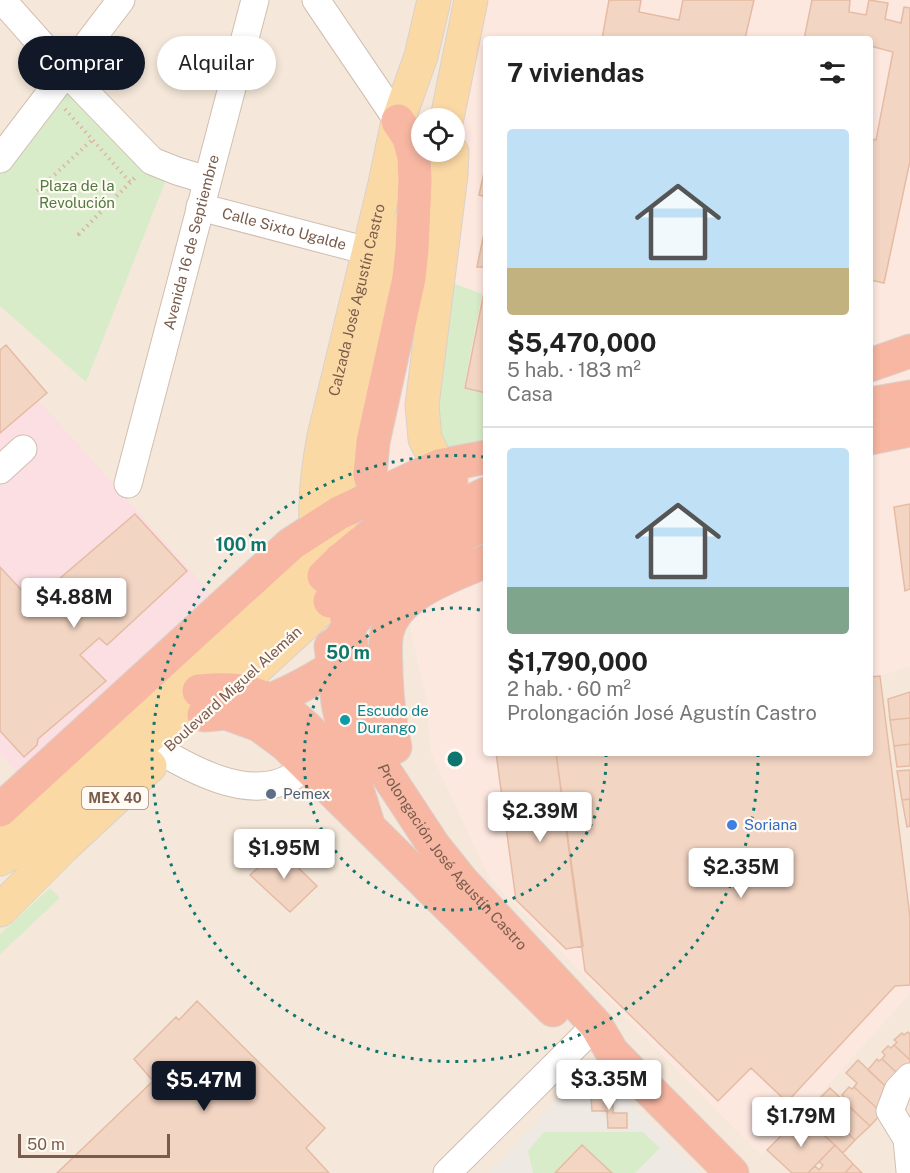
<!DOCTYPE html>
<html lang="es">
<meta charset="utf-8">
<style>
:root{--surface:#fff;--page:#f2f2f2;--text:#222;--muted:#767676;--line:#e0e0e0;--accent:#111827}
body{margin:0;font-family:"Public Sans",sans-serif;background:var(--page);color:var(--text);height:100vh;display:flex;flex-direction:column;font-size:22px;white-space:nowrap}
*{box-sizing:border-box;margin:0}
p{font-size:20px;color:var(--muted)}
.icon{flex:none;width:33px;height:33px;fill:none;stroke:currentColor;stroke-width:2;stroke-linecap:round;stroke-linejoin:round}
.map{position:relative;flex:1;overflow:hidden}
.details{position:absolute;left:483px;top:36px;width:390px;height:720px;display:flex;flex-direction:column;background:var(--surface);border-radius:6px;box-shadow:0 3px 9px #0003}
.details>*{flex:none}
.hud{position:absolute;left:18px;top:36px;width:375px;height:54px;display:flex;gap:12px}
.controls{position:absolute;left:411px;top:108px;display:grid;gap:12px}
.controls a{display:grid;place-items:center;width:54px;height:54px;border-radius:50%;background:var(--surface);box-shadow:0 3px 9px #0003;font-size:30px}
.scale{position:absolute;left:18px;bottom:15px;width:152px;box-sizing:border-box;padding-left:6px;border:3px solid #7a5c4d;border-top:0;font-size:16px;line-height:21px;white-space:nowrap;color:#7a5c4d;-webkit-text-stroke:4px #fffaf3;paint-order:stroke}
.price{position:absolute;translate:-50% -51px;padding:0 14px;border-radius:6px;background:#fff;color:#222;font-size:20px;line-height:39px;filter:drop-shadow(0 2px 3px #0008)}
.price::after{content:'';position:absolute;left:50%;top:36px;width:18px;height:14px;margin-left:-9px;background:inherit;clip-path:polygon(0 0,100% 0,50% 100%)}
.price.on{background:var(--accent);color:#fff}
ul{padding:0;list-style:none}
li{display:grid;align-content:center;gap:12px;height:318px;padding:0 24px}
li+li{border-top:2px solid var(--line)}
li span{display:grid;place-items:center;height:186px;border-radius:6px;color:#555}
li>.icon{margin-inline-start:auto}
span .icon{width:108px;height:108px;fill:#fffc;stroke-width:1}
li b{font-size:26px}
h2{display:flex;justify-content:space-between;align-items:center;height:72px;padding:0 24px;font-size:26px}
.tag{padding:0 21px;border-radius:27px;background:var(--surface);box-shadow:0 3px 9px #0003;font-size:21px;line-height:54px}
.tag.on{background:var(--accent);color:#fff}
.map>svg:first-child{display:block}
.residential{fill:#f5e8da;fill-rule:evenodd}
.commercial{fill:#fde8e0;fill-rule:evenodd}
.industrial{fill:#efe9e4}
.medical{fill:#fbdfe3}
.green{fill:#d8ecc9}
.building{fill:#f3d5c3;stroke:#e6bba3;stroke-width:1.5}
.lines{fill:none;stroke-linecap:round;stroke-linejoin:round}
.minor-casing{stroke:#d1beb0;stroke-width:29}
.major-casing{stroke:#dad1cd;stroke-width:35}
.highway-casing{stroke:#dad1cd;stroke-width:35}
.path{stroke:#d9b8a5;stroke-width:4;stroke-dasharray:1.5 4.5;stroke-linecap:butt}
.minor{stroke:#fff;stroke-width:27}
.major{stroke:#fbd9a5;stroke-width:33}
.highway{stroke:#f7b7a3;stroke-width:33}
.ring{fill:none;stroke:#0f766e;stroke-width:3;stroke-dasharray:3 6}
.culture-dot{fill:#0f9aa8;stroke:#fffaf3;stroke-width:2}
.service-dot{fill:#5c6f8a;stroke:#fffaf3;stroke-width:2}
.shop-dot{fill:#3f7fe0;stroke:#fffaf3;stroke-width:2}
.labels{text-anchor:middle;stroke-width:4.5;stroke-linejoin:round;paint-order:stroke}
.shield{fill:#fffaf3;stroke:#a28b7f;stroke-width:1.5}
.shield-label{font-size:14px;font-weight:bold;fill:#7a5c4d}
.park-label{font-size:15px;fill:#537a41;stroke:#fffaf3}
.street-label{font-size:15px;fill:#7a5c4d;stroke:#fffaf3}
.culture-label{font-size:15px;fill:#0d838f;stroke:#fffaf3;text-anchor:start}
.service-label{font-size:15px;fill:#4e5e75;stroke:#fffaf3;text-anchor:start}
.shop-label{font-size:15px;fill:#366cbe;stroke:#fffaf3;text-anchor:start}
.centre{fill:#0f766e;stroke:#fffaf3;stroke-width:3}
.ring-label{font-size:18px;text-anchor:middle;font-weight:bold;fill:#0f766e;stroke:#fffaf3;stroke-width:4.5;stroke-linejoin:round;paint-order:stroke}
</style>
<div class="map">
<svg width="910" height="1173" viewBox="0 0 910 1173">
<rect width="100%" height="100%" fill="#fdf6ec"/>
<path class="residential" d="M0,0H910V1173H0ZM486,39H870V753H486ZM422,118H454V152H422Z"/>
<path class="commercial" d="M488,0H910V666L880,676L910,917V993L796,1121L761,1155L490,879L431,753L426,697L380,495ZM486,39H870V753H486Z"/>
<path class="industrial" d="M593,1064L700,1173H489Z"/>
<path class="medical" d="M0,357L223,607L22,779L0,753Z"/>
<path class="green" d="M67,78L168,175L86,382L0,306V167Z
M442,279L482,294L464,388L486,394V454L441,463L424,421Z
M50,888L60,898L0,954V934Z
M544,1132H643L660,1148L635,1173H612L582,1145L555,1173H533L528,1151Z"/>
<path class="building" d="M609,0H641L639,12L679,20L683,0H754L745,39H602Z
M812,0H850L849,12L866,15L869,0L888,3L885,19L901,23L904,7L910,8V161L884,283L870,280V139L876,140L893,52L870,46V39H804Z
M486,164V197L479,195Z
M486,224V267H477Z
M486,282V393L465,388Z
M6,345L47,393L0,433V350Z
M910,504V589L905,591L894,507Z
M135,514L187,571L107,645L99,638L80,655L106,681L38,739L37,745L24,757L0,731V567L40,610L58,597L51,586Z
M880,676L910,917V985L895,986L787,1102L751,1068L718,1101L585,971L556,753H870V677Z
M910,692V718L890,720L888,699Z
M910,718V744L894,746L890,720Z
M910,744V766L897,767L894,746Z
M496,753H556L583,946L566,949L516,900Z
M910,770V799L902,800L897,771Z
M910,799V826L907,827L902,800Z
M279,849L317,886L290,912L250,875Z
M197,1001L325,1128L306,1148L329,1173H57L153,1081L134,1059L176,1017L179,1020Z
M908,1032L910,1034V1060L894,1045L897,1042L894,1040L902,1033L904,1035Z
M894,1045L910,1060V1085L882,1059L885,1055L882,1052L888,1046L891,1048Z
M877,1059L879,1061L882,1059L910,1085L898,1098L868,1070Z
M858,1060L898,1098L882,1113L854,1087L857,1083L846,1073Z
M849,1087L852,1089L854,1087L882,1113L870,1126L841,1099L844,1097L842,1095Z
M830,1088L870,1126L855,1140L828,1114L830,1110L819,1099Z
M591,1095H613V1113H627V1128H608L607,1111H592Z
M828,1114L855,1140L843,1153L815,1127L818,1124L816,1121L822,1115L825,1117Z
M801,1116L806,1121L802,1125L810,1132L815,1127L835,1145L808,1173H792L767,1150Z
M582,1145L612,1173H555Z
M835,1145L853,1164L845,1173H808L815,1166L819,1170L823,1165L819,1162Z
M853,1164L862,1173H845Z"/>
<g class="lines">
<g class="minor-casing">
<g id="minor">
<path d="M2,0L66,72L152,161L177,171L207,180"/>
<path d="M316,0L398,121"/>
<path d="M0,159L121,0"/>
<path id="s1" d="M200,207L368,251"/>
<path d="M0,470L23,449"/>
<path id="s2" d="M128,484L255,0"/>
<path d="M144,741C184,765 246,804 292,777C302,771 312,762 321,754"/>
<path d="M910,1077L898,1090L890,1111L907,1139L910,1171"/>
<path d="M447,1173L596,1025"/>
</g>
</g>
<g class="major-casing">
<g id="major">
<path d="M447,118L471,0"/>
<path d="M439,466L425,439L422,405L451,175L452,152"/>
<path d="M339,538L338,486L342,465L390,265L412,218L438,152"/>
<path d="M239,684L324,606"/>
<path d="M7,835L11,830L295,569L324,534"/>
<path id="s3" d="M0,859L25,846L126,758L301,596L321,580C313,525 314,489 324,436L384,188L398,121L421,56L434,0"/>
<path d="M0,910L63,847L150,766"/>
</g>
</g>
<g class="highway-casing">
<g id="highway">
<path d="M398,121L409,138L414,157L415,180L412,249L409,278L373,442L370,475L380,495L405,510L423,526"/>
<path d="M870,365L910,351"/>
<path d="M870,404L910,397"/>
<path d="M870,438L910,430"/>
<path id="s4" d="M340,560L348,628L361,694L369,731L384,770L434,846L462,881L596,1025L612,1052L732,1173"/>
<path d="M324,576C361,538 407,510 451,481"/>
<path d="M330,601C381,555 423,523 486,494"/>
<path d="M341,638C357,615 376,593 397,575C423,553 456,539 486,523"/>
<path d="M331,646L338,703L355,783L367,821"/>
<path d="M199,691C210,690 221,689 232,690C283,693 324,743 353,781"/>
<path d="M229,714L259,725L286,745L553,1010"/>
<path d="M204,715C259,712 306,686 350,656"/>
<path d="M395,747C389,722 387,699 386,674C386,660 384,644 387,632C396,593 454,575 486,561"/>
<path d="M0,810L291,544L339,513L439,466L486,457"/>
</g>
</g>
<path class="path" d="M65,109L130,182L136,176
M130,182L79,234L137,176
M37,191L93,139"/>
<use href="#minor" class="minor"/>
<use href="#major" class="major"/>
<use href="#highway" class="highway"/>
</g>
<g class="ring">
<path d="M606 754A151 151 0 1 1 485 611"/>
<path d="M758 754A303 303 0 1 1 484 457"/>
</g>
<circle class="culture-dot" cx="345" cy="720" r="6"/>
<circle class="service-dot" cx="271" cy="794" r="6"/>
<circle class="shop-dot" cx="732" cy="825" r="6"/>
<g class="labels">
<rect class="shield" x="82" y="787" width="66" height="22" rx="4.5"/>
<g class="shield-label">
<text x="115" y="803">MEX 40</text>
</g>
<g class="park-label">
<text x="77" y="191">Plaza de la<tspan x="77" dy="17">Revolución</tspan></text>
</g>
<g class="street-label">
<text dy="5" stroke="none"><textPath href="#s1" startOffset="87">Calle Sixto Ugalde</textPath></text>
<text dy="5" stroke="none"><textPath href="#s2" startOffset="250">Avenida 16 de Septiembre</textPath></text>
<text dy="5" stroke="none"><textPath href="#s3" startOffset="711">Calzada José Agustín Castro</textPath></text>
<text transform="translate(233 689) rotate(-42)" y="5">Boulevard Miguel Alemán</text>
<text dy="5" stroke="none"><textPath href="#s4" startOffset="326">Prolongación José Agustín Castro</textPath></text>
</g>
<g class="culture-label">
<text x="357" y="716">Escudo de<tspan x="357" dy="17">Durango</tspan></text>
</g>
<g class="service-label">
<text x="283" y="799">Pemex</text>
</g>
<g class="shop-label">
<text x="744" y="830">Soriana</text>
</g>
</g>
<circle cx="455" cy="759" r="9" class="centre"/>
<g class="ring-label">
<text x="241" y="551">100 m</text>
<text x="348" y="659">50 m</text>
</g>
</svg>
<div class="controls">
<a><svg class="icon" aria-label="locate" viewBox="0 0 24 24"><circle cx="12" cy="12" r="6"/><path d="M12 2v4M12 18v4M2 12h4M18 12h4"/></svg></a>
</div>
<div class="scale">50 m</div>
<b class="price" style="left:74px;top:629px">$4.88M</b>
<b class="price" style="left:540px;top:843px">$2.39M</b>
<b class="price" style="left:284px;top:880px">$1.95M</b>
<b class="price" style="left:741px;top:899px">$2.35M</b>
<b class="price" style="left:609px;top:1111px">$3.35M</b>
<b class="price on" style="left:204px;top:1112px">$5.47M</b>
<b class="price" style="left:801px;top:1148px">$1.79M</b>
<div class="hud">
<a class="tag on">Comprar</a>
<a class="tag">Alquilar</a>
</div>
<section class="details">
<h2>7 viviendas<svg class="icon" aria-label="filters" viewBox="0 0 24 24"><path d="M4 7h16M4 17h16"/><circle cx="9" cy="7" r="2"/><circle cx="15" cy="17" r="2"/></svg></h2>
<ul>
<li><span style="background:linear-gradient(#bfe0f5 75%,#c2b280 0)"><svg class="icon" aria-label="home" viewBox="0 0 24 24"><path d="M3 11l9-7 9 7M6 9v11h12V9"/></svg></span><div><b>$5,470,000</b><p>5 hab. · 183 m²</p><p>Casa</p></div></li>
<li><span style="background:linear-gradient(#bfe0f5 75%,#7fa58c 0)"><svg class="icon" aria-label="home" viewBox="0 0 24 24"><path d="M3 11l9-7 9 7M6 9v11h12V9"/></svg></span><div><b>$1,790,000</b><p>2 hab. · 60 m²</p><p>Prolongación José Agustín Castro</p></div></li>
</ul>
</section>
</div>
